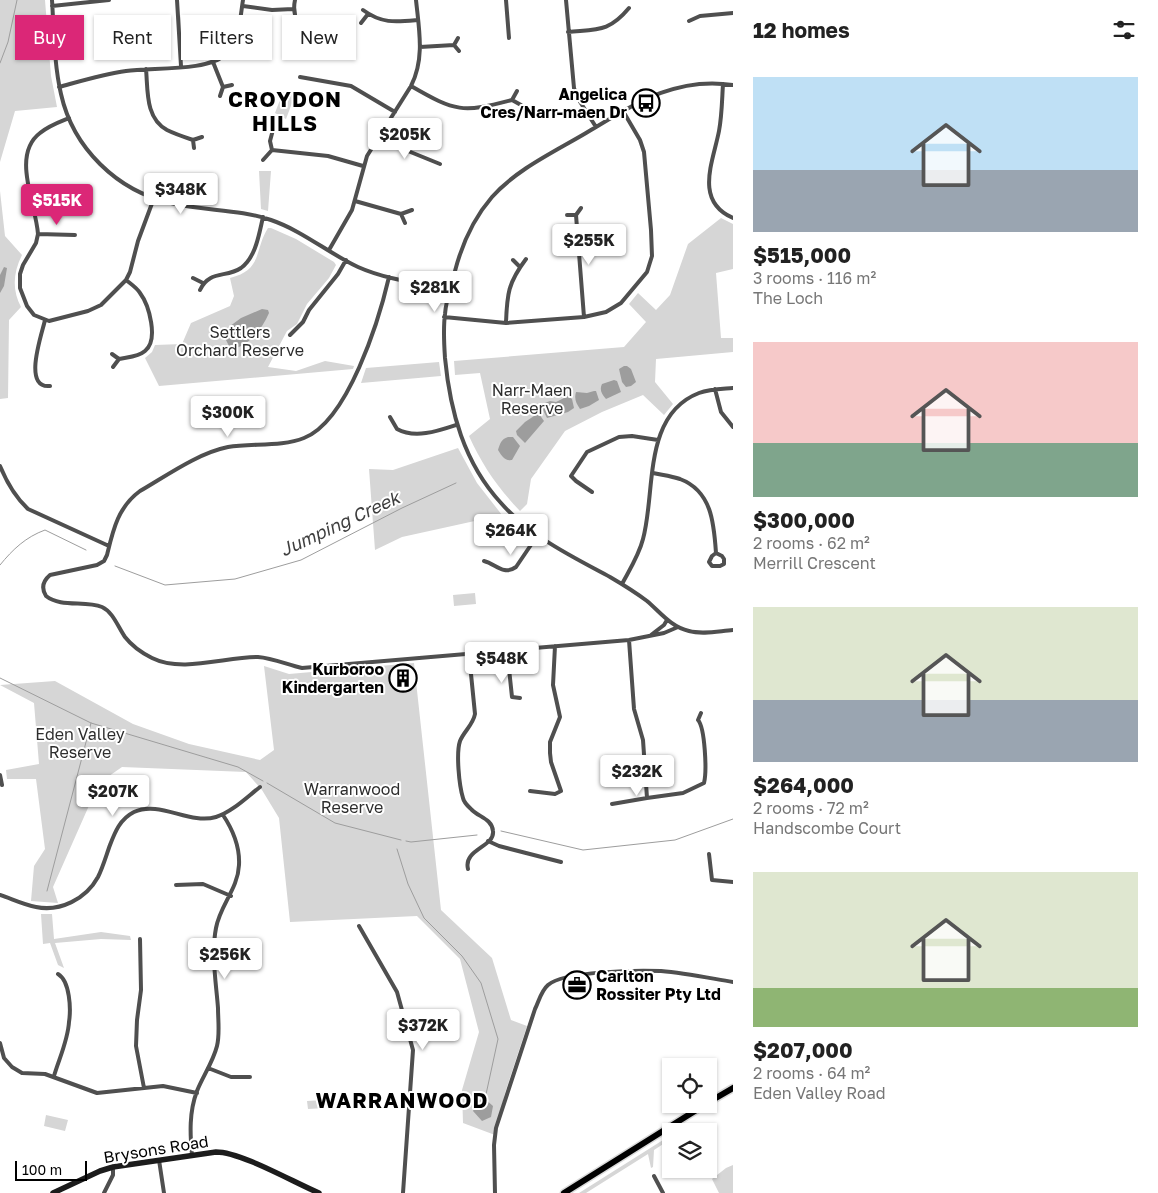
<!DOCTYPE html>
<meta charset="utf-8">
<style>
:root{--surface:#fff;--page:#f2f2f2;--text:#222;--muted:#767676;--accent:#db2777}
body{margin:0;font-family:"Golos Text",sans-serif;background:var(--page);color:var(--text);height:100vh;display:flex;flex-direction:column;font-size:19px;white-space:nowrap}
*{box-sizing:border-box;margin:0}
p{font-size:16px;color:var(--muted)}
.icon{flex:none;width:28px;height:28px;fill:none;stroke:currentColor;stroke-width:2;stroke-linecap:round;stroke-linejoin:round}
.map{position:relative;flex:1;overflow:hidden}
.side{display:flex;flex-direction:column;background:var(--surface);width:425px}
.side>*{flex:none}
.hud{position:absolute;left:15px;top:15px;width:475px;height:45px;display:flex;gap:10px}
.controls{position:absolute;left:662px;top:1058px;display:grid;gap:10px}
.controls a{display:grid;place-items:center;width:55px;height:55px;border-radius:0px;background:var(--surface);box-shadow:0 1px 4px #0004;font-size:25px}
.scale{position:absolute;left:15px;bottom:12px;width:72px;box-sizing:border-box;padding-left:5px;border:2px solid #000;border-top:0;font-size:14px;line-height:18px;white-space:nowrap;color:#000;-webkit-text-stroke:4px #fff;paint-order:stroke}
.price{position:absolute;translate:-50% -42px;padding:0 11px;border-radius:5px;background:#fff;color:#222;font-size:16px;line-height:32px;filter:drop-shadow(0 1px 2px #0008)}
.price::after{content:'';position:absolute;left:50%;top:30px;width:15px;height:11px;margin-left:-8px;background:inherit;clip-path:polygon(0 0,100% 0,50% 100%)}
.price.selected{background:var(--accent);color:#fff}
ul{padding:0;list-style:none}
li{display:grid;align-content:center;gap:10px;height:265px;padding:0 20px}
li span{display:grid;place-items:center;height:155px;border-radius:0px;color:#555}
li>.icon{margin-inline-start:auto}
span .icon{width:90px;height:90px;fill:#fffc;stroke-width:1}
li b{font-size:21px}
h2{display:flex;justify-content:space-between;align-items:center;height:60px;padding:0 20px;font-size:21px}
.chip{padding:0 18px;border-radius:0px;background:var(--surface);box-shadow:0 1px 4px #0004;font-size:18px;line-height:45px}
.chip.selected{background:var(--accent);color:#fff}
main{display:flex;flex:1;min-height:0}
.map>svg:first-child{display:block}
.green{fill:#d6d6d6}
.water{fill:#9d9d9d}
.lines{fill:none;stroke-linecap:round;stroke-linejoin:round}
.stream{stroke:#9d9d9d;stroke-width:1}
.primary-casing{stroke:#dbdbdb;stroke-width:9}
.street{stroke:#4f4f4f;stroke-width:4}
.secondary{stroke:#1c1c1c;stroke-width:5.5}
.primary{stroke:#000;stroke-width:6}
.labels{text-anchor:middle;stroke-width:4;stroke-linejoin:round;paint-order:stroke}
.poi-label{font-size:16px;font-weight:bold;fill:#000;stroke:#fff;text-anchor:end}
.park-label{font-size:16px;fill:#2d2d2d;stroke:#fff}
.street-label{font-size:16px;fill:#000;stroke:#fff}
.water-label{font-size:18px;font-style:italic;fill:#3e3e3e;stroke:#fff}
.district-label{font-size:21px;font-weight:bold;letter-spacing:1px;fill:#000;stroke:#fff}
</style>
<main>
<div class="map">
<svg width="733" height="1193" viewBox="0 0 733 1193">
<rect width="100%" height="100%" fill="#fff"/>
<path class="green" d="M0,0H45L51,76L57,107L15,111L0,162Z
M292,34L304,35L303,59L291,56L293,49Z
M283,92L295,95L286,119L275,113Z
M259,171H271L268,211L261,209Z
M0,191L5,236L22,255C13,273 12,290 21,307L9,320L8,398L0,399Z
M721,218L733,224V269L716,273L721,338H733V352L656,359L655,382L673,404L664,415L643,395L602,412L565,431L531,479L527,504L520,511C498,488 482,465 469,436L490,419L480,373L455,375L454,361L624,347L646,322L629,304L638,293L656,310L670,295L688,244Z
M268,228H271L296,239L334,262L336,265L329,278L307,304L297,324L287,331L268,367L296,371L325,361L354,366L353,369L159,386L145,358L152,352L155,345L182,344L191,323L230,306L234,296L230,278C263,270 254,250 268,228Z
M439,362L441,376L361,383L366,368Z
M458,448L477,483L502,515L402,537L375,550L369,469L393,470Z
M475,593L476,604L454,606L453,595Z
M414,663L441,910L492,958L511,1020L527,1026L505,1093L495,1135L463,1123L462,1090L479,1032L460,959L417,916L290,922L279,818L262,790L246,772L122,767L99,783L53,887L58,903L31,901L34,866L45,849L36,779H7L6,770L39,764L34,703L0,685L55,681L133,724L189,744L260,760L274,750L264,666L289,674Z
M41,914H52L54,939L101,932L130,936L131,940L101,939L55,943L64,968L58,965L50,943L43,944Z
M324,1100L325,1108L308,1109L307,1101Z
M46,1115L68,1120L65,1131L44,1126Z
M671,1135V1139L654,1150L653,1167L651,1168L648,1154L586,1193H579Z
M733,1165V1193H719L712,1179L726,1168Z"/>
<path class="water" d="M4,267L7,268L4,286L0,293V275Z
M262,309L268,310L269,313C262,329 250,345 233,349L229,346L222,332L241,318Z
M624,366H627L631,369L636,382L631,386L626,387L622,382L619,369Z
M614,380L617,381L621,392L606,399C602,394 599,390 602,384Z
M594,391H596L599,400L589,406L580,409C576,403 574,399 576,392L587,393Z
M568,396L572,399L574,408L568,412L547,418L542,408L545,403L550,401L556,402Z
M537,414H539L544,421L525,443L517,435L516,431L525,422Z
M508,437H513L520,446L512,460C504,461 502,456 498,450C500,444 501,439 508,437Z
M485,1099L493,1106L491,1117L482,1121L473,1111L478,1100Z"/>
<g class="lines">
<path class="stream" d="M0,63L8,42L17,0
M0,565C13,549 26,537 45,530L86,550
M115,566L165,585L235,579L301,560L402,508L456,483
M0,678L91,723L238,767L263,781
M267,783L335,823L401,840
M501,831L583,850L675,840L733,819
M406,841L411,842L477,835
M397,849L408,884L424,918L462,956L481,983L498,1039L485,1099
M47,891L91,723"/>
<g class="primary-casing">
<path id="primary" d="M709,1102L733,1088
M564,1193L706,1104"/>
</g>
<path class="street" d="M52,0C54,31 54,64 61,94C73,148 117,191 171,203C204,211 239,209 271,220C303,231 328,253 358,267C387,280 419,283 450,289
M177,0L181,66
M295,0C293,9 294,15 298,23L303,25
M506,0L509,38
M566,0L574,88L577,97L596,127
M52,6L109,0
M243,6L272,10L293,9
M363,10C382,24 396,22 418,20
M689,21L700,16L733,13
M361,23L368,14
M568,32C598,29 609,32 629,8
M458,38L454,45L459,51
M420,47L454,45
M213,62L223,87
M146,69C148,90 145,118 167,130C175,134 184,137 193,140
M300,77L351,86L395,112
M723,84C722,99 722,115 719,131C713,162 694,201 733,218
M733,85C675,76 633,105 586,133C554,152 517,169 492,197C473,219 462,244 455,271C451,286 446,300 445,314C443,329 444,343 445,358C450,411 464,463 501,503C531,537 571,556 610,577C622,584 635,592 647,601C660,612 671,627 689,631C703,635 719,631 733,630
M411,86C456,112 462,113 512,100
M59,87C81,81 104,74 126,71C152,67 208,72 226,54C240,40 240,18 243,0
M517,91L512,100L521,105
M220,96L223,87L232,85
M69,118C59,122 48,126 40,133C11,155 36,204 38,234L36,243L23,265L20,274V288L27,306L34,315L49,321L88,311L101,305L126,280L130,272L138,241L154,198
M272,122L274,126L270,141L272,150L328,156L363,166
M380,135L408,151L440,164
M194,148L193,140L202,137
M263,160L272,150
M355,201L401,214
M567,215H576L581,208
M576,215L584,317
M405,223L401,214L412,210
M38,234L75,235
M329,250L352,210L367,156L411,86C425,59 419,29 416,0
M513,260L520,267
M389,277C379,320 348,421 304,438C282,447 252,443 228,447C198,453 166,476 140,491C118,507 113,530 107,555L104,561L97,565L50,575C43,581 41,588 46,596C61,608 85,600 102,607C113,612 118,627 125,637C132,646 142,653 152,658C182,673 225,657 258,657C273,658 288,665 302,668L629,640L664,633L678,627
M193,278L203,283
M200,290C209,270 226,278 241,268C256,257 259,234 263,217
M444,317L506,323L584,317L606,312L621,303L647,272L652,256L651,230L644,152L640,140L623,111
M45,320C42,334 22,389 50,386
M506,323C507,294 508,283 526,259
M290,335L303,322L309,310L338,274L346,260
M112,354L119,359L113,367
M119,359C128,357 138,357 145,351C159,340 149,305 140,293C137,288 131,284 126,280
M715,389L721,412L733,427
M390,417L397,429C415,439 438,431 456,425
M0,466C7,483 15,497 28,509L109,546
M653,473C662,475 671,476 680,479C712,491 714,524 716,553L722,556L724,559V564L720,566H712L709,562L712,556L716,553
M592,492L576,481L571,476L587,452L619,437L632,436L658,440
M484,561C496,564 503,576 516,567L537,536
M622,584C630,569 639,555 643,539C656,492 642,415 699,393C710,389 722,389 733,388
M651,635L664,625L667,620
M629,640L634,709L643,740L647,798L683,793L704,783C707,771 705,728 698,720L701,713
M507,650L512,697L520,698
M0,775L2,785
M530,791L555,794L561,791L551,762L550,753V742L560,717L553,685L555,646
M612,804L647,798
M488,841L499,846L561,862
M709,854L712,880L733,882
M468,869C463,849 495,847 493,831C492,819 479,817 472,810C468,806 464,803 463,798C459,785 456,753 460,741C464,731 473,725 475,714L469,654
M176,885L203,884L231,896
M0,895C12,899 24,905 36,907C60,912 86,899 98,877C103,867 106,856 110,845C115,832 120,819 134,812C160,800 189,825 216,817C232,812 247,797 260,787
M359,926L397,992L413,1050L403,1193
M140,939L141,990L137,1020L136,1046L144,1088
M0,1043L4,1058L12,1067L22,1073L45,1074L97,1093L163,1086L197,1093
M208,1068L231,1077H250
M54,1076C59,1059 68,1040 69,1022C71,1009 70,981 58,974
M192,1155C190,1134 189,1112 197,1091C203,1076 213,1062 217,1046C220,1034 218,1020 218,1008C216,982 211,954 216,928C220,905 238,889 239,865C240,846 233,830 223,815
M159,1160L164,1193
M654,1176L663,1193
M104,1193L113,1175V1167
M495,1193L494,1145L496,1128L535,1009C539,1001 541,991 548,985C564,971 638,970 661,971C685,973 709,978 733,982"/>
<path class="secondary" d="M53,1193L100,1171L113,1167L216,1152C241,1152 293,1182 319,1193"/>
<use href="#primary" class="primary"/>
</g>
<defs>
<g id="bus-ring" transform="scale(1.4375)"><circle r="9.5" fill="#fff" stroke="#000" stroke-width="1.5"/><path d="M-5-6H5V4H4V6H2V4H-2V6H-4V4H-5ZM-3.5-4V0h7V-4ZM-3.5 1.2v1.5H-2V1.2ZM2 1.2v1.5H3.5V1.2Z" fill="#000"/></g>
<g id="building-ring" transform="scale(1.4375)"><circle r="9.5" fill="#fff" stroke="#000" stroke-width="1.5"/><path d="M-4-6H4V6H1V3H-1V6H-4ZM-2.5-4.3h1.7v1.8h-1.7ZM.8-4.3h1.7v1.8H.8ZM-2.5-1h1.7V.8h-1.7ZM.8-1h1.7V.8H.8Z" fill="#000"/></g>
<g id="office-ring" transform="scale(1.4375)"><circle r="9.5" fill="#fff" stroke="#000" stroke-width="1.5"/><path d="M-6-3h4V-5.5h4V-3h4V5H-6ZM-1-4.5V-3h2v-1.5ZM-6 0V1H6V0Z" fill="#000"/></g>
</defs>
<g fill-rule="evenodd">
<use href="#bus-ring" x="646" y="103"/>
<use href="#building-ring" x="403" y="678"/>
<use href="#office-ring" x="577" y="985"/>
</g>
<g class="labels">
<g class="poi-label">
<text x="627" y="100">Angelica<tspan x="627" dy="18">Cres/Narr-maen Dr</tspan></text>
<text x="384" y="675">Kurboroo<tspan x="384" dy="18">Kindergarten</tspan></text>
<text x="596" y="982" text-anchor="start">Carlton<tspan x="596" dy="18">Rossiter Pty Ltd</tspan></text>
</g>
<g class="park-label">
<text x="240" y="338">Settlers<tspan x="240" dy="18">Orchard Reserve</tspan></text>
<text x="532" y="396">Narr-Maen<tspan x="532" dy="18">Reserve</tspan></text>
<text x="80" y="740">Eden Valley<tspan x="80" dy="18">Reserve</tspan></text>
<text x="352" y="795">Warranwood<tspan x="352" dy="18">Reserve</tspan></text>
</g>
<g class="street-label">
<text transform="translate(156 1149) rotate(-9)" y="6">Brysons Road</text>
</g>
<g class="water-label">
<text transform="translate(340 524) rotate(-25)" y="6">Jumping Creek</text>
</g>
<g class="district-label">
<text x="285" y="107">CROYDON<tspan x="285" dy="24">HILLS</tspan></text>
<text x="402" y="1108">WARRANWOOD</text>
</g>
</g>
</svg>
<div class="controls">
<a><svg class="icon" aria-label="locate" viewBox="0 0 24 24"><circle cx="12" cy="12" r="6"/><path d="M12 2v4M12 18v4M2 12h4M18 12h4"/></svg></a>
<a><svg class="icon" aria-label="layers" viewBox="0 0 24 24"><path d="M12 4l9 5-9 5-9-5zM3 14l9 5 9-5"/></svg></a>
</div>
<div class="scale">100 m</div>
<b class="price" style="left:405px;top:160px">$205K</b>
<b class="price" style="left:181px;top:215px">$348K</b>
<b class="price selected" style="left:57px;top:226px">$515K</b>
<b class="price" style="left:589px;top:266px">$255K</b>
<b class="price" style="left:435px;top:313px">$281K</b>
<b class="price" style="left:228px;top:438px">$300K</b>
<b class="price" style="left:511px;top:556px">$264K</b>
<b class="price" style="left:502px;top:684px">$548K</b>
<b class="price" style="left:637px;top:797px">$232K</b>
<b class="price" style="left:113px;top:817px">$207K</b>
<b class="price" style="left:225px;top:980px">$256K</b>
<b class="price" style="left:423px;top:1051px">$372K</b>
<div class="hud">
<a class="chip selected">Buy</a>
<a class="chip">Rent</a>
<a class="chip">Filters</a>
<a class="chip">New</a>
</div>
</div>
<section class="side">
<h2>12 homes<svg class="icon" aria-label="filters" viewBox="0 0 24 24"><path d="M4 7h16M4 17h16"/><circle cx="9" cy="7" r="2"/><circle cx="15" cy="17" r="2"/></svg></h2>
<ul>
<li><span style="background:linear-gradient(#bfe0f5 60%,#9aa5b1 0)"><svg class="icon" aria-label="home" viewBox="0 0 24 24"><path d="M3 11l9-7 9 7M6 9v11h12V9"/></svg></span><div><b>$515,000</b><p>3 rooms · 116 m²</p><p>The Loch</p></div></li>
<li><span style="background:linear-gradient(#f6c9c9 65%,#7fa58c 0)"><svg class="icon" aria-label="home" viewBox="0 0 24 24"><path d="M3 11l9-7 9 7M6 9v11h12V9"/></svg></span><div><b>$300,000</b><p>2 rooms · 62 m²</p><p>Merrill Crescent</p></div></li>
<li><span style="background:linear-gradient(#dfe7d0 60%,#9aa5b1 0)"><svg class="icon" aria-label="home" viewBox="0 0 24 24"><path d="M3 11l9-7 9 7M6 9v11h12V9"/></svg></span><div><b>$264,000</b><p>2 rooms · 72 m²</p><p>Handscombe Court</p></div></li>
<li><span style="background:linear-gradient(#dfe7d0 75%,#8fb573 0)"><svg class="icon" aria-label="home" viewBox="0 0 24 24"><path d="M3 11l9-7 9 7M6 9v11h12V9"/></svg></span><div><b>$207,000</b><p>2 rooms · 64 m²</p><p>Eden Valley Road</p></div></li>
</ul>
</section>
</main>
